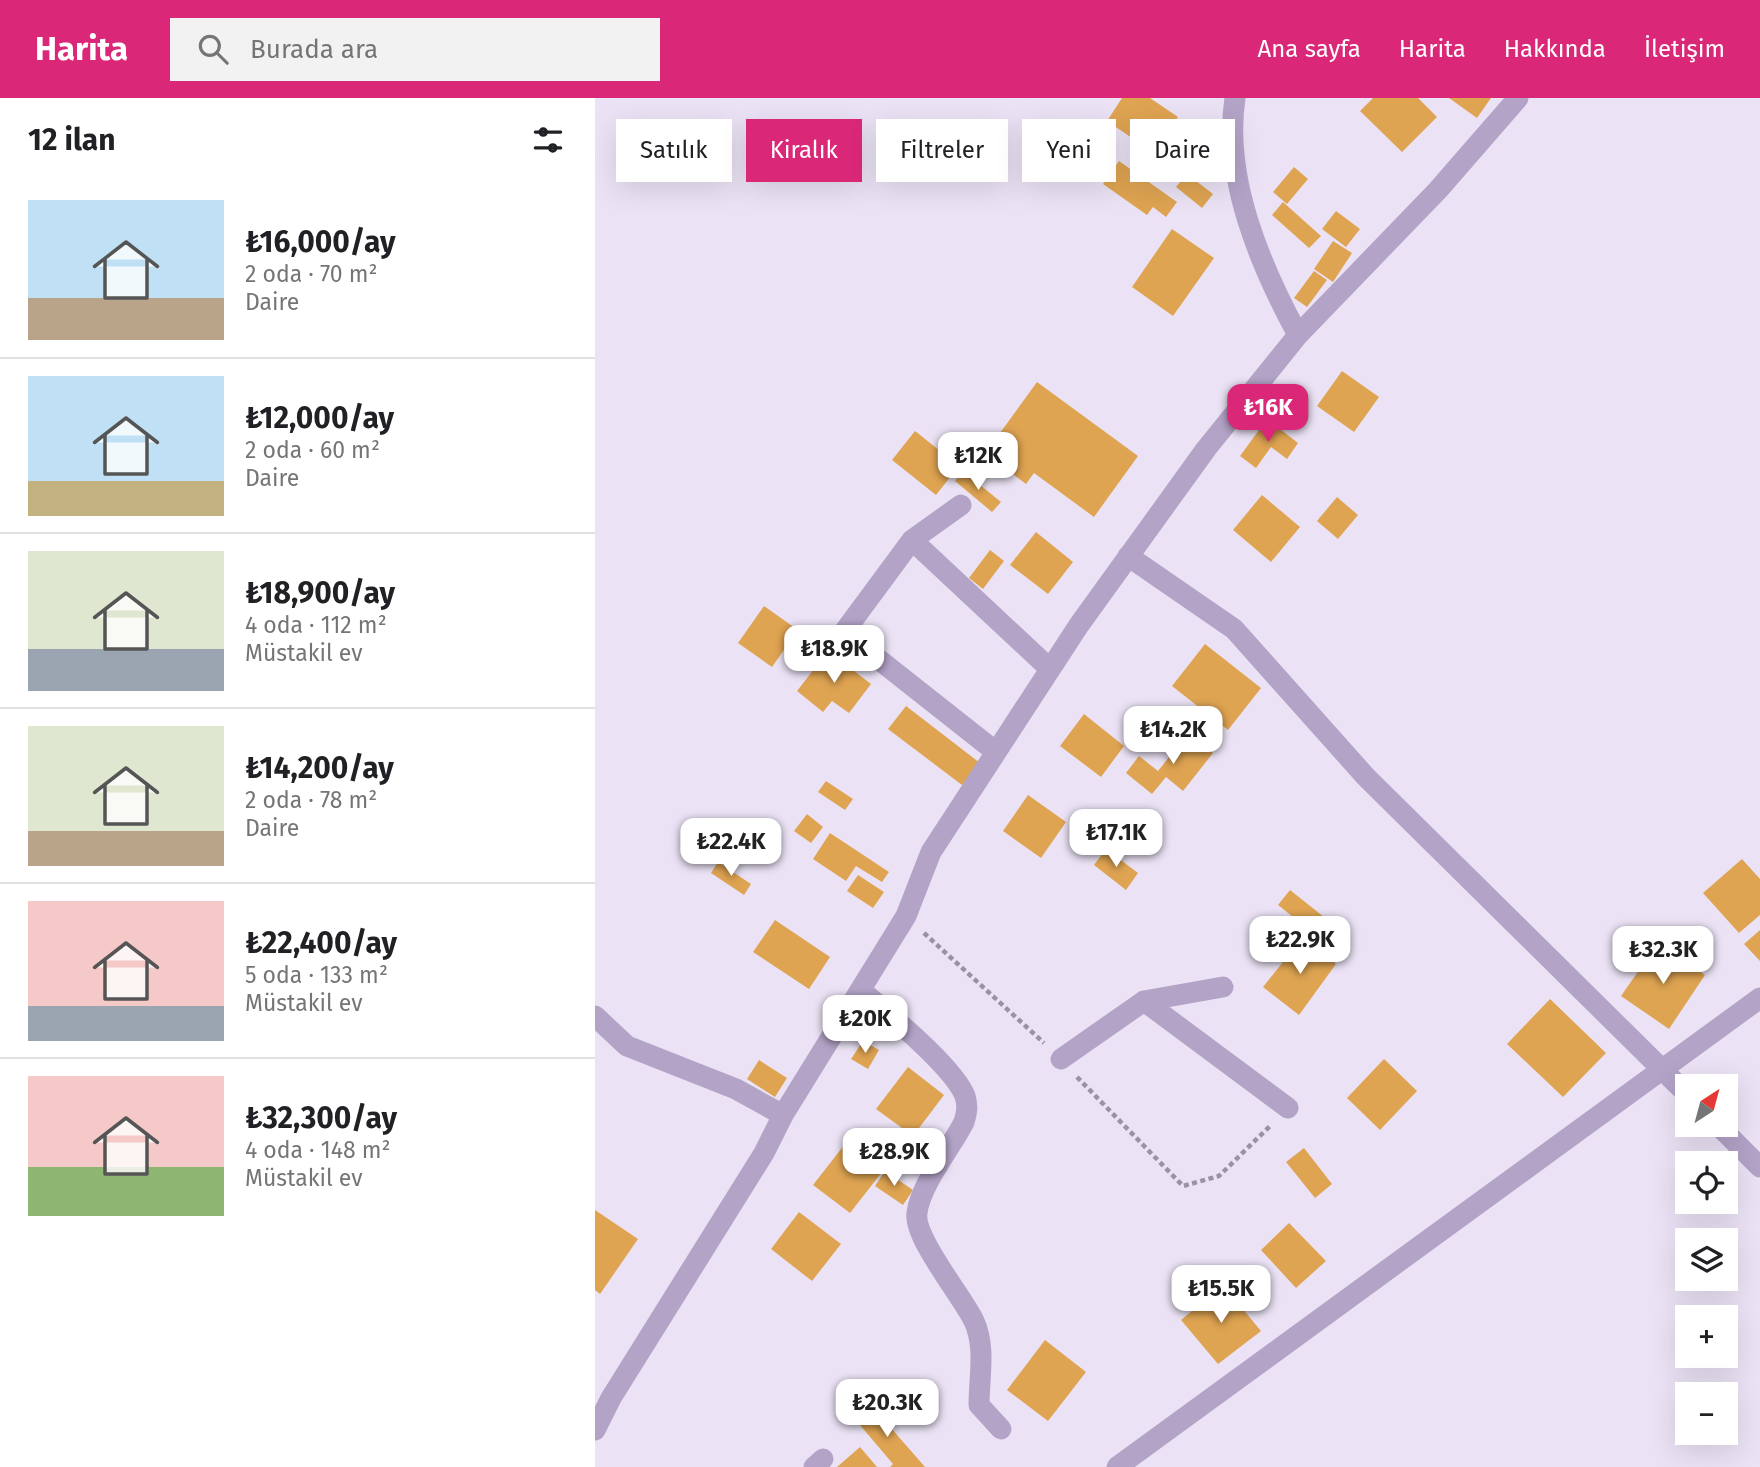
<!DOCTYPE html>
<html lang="tr">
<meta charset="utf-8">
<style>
:root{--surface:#fff;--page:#f2f2f2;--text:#202124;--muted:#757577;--line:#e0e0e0;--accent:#db2777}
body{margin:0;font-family:"Fira Sans",sans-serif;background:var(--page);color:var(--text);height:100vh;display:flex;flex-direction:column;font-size:26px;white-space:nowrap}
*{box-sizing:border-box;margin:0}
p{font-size:23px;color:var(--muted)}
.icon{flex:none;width:38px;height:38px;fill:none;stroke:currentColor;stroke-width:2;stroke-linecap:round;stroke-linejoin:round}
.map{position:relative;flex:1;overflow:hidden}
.panel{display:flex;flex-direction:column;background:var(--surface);width:595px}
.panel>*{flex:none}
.guide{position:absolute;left:21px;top:21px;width:665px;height:63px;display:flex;gap:14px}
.needle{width:46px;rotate:36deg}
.tools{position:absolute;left:1080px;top:976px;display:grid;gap:14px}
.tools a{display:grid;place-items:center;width:63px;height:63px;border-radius:0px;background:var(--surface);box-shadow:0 7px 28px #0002;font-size:35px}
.price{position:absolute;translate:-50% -60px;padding:0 16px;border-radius:14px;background:#fff;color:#222;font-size:23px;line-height:46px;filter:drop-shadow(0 2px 4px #0008)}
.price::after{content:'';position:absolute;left:50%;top:42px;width:21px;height:16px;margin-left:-10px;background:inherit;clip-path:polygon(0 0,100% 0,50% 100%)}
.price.on{background:var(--accent);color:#fff}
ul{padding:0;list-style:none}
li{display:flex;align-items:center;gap:21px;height:175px;padding:0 28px}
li+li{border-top:2px solid var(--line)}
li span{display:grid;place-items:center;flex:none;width:196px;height:140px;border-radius:0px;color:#555}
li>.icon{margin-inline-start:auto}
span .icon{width:84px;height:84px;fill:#fffc;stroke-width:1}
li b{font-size:30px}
h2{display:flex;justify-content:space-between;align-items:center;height:84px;padding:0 28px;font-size:30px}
.chip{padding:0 24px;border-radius:0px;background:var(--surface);box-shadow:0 7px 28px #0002;font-size:24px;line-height:63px}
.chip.on{background:var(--accent);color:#fff}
header{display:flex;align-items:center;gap:42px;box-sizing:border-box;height:98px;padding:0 35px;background:var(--accent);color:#fff}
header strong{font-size:33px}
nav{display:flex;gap:38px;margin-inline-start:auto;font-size:24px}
.search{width:490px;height:63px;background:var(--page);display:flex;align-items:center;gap:18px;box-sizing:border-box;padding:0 24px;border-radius:0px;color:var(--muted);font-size:26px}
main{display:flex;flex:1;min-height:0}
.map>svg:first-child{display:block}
.building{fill:#dfa452}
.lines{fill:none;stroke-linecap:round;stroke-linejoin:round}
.path{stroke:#9993a0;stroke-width:4.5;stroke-dasharray:5 3.5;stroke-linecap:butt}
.minor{stroke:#b3a3c7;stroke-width:21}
</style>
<header>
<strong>Harita</strong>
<div class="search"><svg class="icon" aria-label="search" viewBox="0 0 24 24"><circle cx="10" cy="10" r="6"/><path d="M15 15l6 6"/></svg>Burada ara</div>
<nav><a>Ana sayfa</a><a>Harita</a><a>Hakkında</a><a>İletişim</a></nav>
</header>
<main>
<section class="panel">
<h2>12 ilan<svg class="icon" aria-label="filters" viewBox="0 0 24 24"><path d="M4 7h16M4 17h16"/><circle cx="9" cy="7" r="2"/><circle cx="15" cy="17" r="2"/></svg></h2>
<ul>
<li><span style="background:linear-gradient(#bfe0f5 70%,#b9a48a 0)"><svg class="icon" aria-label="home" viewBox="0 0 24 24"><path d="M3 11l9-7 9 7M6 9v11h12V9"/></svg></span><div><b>₺16,000/ay</b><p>2 oda · 70 m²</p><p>Daire</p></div></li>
<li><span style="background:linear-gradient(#bfe0f5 75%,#c2b280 0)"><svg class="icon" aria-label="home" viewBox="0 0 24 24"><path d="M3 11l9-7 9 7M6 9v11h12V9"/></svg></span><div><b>₺12,000/ay</b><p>2 oda · 60 m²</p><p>Daire</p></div></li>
<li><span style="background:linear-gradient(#dfe7d0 70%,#9aa5b1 0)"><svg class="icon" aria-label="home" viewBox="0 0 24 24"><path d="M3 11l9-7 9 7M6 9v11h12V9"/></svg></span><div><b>₺18,900/ay</b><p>4 oda · 112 m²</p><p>Müstakil ev</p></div></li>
<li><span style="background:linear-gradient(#dfe7d0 75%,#b9a48a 0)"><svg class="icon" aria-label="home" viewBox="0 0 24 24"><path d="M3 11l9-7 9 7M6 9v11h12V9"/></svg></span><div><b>₺14,200/ay</b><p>2 oda · 78 m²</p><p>Daire</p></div></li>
<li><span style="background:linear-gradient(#f6c9c9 75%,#9aa5b1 0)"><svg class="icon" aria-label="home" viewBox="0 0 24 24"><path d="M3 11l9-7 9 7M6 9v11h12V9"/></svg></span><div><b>₺22,400/ay</b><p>5 oda · 133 m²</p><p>Müstakil ev</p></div></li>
<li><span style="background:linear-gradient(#f6c9c9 65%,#8fb573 0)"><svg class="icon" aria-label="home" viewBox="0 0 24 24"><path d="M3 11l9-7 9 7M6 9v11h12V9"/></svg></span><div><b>₺32,300/ay</b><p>4 oda · 148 m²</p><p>Müstakil ev</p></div></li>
</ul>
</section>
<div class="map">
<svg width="1165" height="1369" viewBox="0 0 1165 1369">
<rect width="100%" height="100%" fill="#ebe3f5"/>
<path class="building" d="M527,0H555L583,19L559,55L512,23Z
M778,0H823L842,19L807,54L765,13Z
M854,0H896L882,20Z
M524,63L582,104L571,119L558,109L552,117L508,86Z
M699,69L713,81L692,106L678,94Z
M592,76L618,96L607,110L581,89Z
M688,104L726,138L714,150L677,117Z
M741,113L765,131L751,149L727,131Z
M577,131L619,160L578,218L537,189Z
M738,143L757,155L738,184L719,171Z
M719,173L732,182L712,209L699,200Z
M747,273L784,299L759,334L722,308Z
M442,284L543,358L499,419L439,375L431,386L406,367L413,357L397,346Z
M672,321L703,345L692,361L676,349L661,370L645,358Z
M320,333L364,368L341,397L297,362Z
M368,373L406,404L397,414L360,383Z
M667,397L705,429L676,464L638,432Z
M742,399L763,417L743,441L722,423Z
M441,434L478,464L453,496L415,467Z
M395,452L409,463L388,491L374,480Z
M169,508L203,532L177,569L143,545Z
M610,546L666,590L633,632L577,588Z
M233,553L276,586L254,615L237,603L228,614L202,593Z
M311,608L385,665L367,687L293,631Z
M489,616L529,648L506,679L465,648Z
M593,635L618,655L588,693L571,679L557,696L531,675L544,658L563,673Z
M231,683L258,701L250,712L223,694Z
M433,697L471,724L446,760L408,733Z
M212,716L228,729L216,745L199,733Z
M235,735L294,774L287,784L261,768L251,783L218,761Z
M511,751L543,775L531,792L499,767Z
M1147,761L1165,781V817L1144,835L1108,795Z
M123,764L156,786L149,797L116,775Z
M263,777L289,794L278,810L252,793Z
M695,792L729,819L717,834L683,807Z
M180,822L235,859L214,891L158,854Z
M1165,832V863L1149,846Z
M708,839L741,866L704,917L668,889Z
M1063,845L1110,877L1074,931L1026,898Z
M955,901L1011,955L968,999L912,946Z
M268,943L284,952L273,971L256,961Z
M789,961L822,993L785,1032L752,1000Z
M164,962L192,980L180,999L152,981Z
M313,969L349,997L318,1038L281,1011Z
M250,1046L287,1074L255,1115L218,1087Z
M709,1050L737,1086L720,1100L691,1064Z
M290,1073L318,1092L308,1107L280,1088Z
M0,1112L43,1141L5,1196L0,1192Z
M204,1114L246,1146L217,1183L176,1151Z
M694,1125L731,1163L701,1190L666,1152Z
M628,1187L666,1233L623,1266L586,1222Z
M450,1242L491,1274L453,1323L412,1292Z
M275,1306L330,1369H295L298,1366L259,1320Z
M265,1349L282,1369H242Z"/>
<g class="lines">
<path class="path" d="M329,835L449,945
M482,979L588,1088L624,1078L675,1028"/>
<path class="minor" d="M640,0C628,80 665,167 703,237
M366,407L317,442L249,534L401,654
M317,442L455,571
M533,458L639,531L771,679L1092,996
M266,892C292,915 358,968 370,998C373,1008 372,1014 369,1024C356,1050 325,1087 322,1115C318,1139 367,1198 379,1223C391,1249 384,1279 384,1307L406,1331
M549,903L693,1010
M0,918L32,948L141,991L188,1017
M466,961L549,903L628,889
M1123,1027L1165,1069
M0,1332L16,1300L169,1055L188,1017L311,818L336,754L484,527L611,351L703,237L843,92L923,0
M219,1369L228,1361
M522,1369L1165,900"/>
</g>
</svg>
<div class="tools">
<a><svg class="needle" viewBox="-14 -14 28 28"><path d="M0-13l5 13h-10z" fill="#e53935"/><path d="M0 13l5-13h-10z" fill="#757577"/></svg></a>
<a><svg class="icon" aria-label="locate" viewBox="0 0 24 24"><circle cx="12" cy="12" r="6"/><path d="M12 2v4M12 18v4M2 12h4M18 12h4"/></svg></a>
<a><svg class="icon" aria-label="layers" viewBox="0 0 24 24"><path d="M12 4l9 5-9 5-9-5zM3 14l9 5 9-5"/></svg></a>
<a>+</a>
<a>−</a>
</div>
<b class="price on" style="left:673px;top:346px">₺16K</b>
<b class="price" style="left:383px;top:394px">₺12K</b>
<b class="price" style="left:239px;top:587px">₺18.9K</b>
<b class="price" style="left:578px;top:668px">₺14.2K</b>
<b class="price" style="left:521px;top:771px">₺17.1K</b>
<b class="price" style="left:136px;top:780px">₺22.4K</b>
<b class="price" style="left:705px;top:878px">₺22.9K</b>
<b class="price" style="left:1068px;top:888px">₺32.3K</b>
<b class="price" style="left:270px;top:957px">₺20K</b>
<b class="price" style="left:299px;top:1090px">₺28.9K</b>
<b class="price" style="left:626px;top:1227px">₺15.5K</b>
<b class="price" style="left:292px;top:1341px">₺20.3K</b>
<div class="guide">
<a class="chip">Satılık</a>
<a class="chip on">Kiralık</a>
<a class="chip">Filtreler</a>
<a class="chip">Yeni</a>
<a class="chip">Daire</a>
</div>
</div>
</main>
